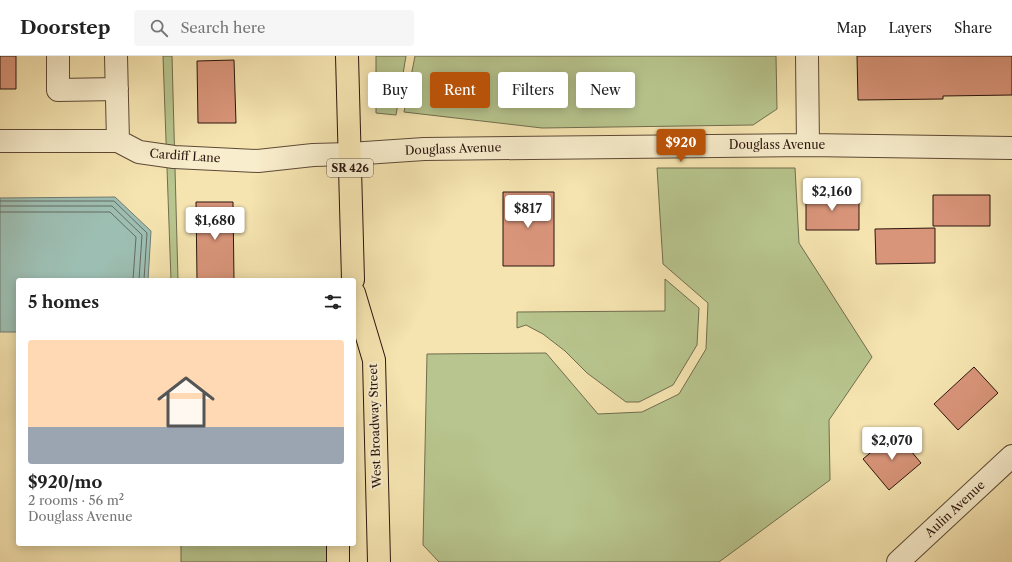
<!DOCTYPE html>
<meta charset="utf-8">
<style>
:root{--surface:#fff;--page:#f6f6f6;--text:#222;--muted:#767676;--line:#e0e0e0;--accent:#b45309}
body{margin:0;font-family:"Libre Caslon Text",serif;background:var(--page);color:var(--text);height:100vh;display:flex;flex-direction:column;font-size:15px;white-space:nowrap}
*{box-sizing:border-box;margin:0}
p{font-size:13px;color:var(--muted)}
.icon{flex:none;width:22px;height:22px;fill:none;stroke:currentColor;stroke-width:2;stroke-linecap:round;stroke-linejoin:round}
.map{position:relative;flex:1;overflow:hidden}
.panel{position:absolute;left:16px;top:222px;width:340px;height:268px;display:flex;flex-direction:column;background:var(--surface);border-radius:4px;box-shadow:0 2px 10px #0003}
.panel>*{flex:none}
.hud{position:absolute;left:368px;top:16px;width:380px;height:36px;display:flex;gap:8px}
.price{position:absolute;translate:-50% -34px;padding:0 9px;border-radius:4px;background:#fff;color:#222;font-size:13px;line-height:26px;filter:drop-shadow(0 1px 2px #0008)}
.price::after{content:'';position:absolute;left:50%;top:24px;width:12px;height:9px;margin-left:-6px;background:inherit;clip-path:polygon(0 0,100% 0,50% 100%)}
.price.active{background:var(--accent);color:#fff}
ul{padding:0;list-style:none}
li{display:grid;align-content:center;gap:8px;height:212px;padding:0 12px}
li span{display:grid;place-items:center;height:124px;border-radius:4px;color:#555}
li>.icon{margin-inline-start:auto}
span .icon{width:72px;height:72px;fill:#fffc;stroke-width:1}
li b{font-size:17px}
h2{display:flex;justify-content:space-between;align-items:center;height:48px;padding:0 12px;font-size:17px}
.chip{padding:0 14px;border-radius:4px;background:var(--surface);box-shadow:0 2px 10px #0003;font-size:14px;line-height:36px}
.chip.active{background:var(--accent);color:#fff}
header{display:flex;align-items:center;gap:24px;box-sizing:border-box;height:56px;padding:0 20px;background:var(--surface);border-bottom:1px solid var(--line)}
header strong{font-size:19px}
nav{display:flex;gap:22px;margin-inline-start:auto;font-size:14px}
.search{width:280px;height:36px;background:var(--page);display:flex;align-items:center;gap:10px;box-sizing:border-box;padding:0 14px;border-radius:4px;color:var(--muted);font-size:15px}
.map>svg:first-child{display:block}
.green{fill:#b8c58e;stroke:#716d4e}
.water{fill:#9dbeb2;stroke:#6f7a70}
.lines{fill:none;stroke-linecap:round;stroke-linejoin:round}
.shore{stroke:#646a60;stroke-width:1}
.building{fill:#d9957a;stroke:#2a150d}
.minor-casing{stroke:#5d4936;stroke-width:24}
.major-casing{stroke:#2a150d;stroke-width:24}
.minor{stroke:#f8edcc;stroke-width:22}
.major{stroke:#f5e4b0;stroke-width:22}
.labels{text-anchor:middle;stroke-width:4;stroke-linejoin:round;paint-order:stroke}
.shield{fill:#f8edcc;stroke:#685646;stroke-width:1}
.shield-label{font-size:11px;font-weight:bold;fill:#2a150d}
.street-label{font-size:12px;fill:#2a150d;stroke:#f8edcc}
</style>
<header>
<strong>Doorstep</strong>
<div class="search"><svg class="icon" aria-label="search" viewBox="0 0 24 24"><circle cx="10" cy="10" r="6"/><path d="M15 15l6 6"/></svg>Search here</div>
<nav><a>Map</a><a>Layers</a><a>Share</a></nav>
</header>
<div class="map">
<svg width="1012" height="506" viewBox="0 0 1012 506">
<rect width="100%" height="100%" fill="#f5e4b0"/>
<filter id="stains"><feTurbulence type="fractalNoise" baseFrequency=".005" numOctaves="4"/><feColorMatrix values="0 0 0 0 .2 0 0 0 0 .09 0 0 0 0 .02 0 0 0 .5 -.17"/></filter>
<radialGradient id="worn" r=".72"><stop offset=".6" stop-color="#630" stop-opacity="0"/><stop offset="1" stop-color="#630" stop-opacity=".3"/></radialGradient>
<path class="green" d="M163,0H172L178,224H171Z
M376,0H406L396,59L376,57Z
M415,0H776L777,53L753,69L542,72L404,56Z
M657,112H795L799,187L872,301L829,364L830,424L719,506H439L423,489L427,298L546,297L598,358L642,356L679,338L706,293L708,247L663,208Z
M665,223L699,252L697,289L673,329L639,346H626L587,317L565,295L543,278L526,269L517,272V256L665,255Z
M181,488H327V506H181Z"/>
<path class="water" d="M115,141L151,175L148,224H18V276H0V142Z"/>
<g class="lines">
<path class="shore" d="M0,145H114L147,177L144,224
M0,150H112L142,179L139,224
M0,156H110L136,181L133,224"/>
</g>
<path class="building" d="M0,0H16V33H0Z
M857,0H1012V39L943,40V43L858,44Z
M234,4L236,67H198L197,5Z
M503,136H554V210H503Z
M806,138H859V174H806Z
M933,139H990V170H933Z
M196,146H233L234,224H197Z
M935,172V207L876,208L875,173Z
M974,311L998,337L958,374L934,348Z
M895,376L921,407L889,434L863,403Z"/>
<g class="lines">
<g class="minor-casing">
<path id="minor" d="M58,0V34L117,33
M116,0L118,85
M807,0L808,89
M0,85H118L139,96L174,101L258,105L313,99L350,98L424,93L808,89L1012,92
M898,506L1012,400"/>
</g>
<g class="major-casing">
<path id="major" d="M347,0L353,224
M354,237L374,304L379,506
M338,488V506"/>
</g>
<use href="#minor" class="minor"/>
<use href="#major" class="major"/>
</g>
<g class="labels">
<rect class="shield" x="327" y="103" width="46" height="18" rx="3"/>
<g class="shield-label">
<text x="350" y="116">SR 426</text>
</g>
<g class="street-label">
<text x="777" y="93">Douglass Avenue</text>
<text transform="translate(453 93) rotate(-2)" y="4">Douglass Avenue</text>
<text transform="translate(185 100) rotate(4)" y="4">Cardiff Lane</text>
<text transform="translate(375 370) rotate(-92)" y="4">West Broadway Street</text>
<text transform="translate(955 453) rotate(-43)" y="4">Aulin Avenue</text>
</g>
</g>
<rect width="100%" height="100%" filter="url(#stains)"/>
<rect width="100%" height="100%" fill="url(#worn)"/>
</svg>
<b class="price active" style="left:681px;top:107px">$920</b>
<b class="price" style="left:832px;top:156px">$2,160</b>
<b class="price" style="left:528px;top:173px">$817</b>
<b class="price" style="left:215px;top:185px">$1,680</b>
<b class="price" style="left:892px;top:405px">$2,070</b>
<div class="hud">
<a class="chip">Buy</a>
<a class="chip active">Rent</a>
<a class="chip">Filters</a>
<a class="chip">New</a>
</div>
<section class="panel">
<h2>5 homes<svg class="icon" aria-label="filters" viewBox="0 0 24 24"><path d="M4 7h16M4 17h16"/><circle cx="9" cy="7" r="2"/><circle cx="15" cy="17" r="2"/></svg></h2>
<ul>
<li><span style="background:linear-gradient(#ffd9b3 70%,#9aa5b1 0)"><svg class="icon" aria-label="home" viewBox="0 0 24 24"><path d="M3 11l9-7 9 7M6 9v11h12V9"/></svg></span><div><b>$920/mo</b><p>2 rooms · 56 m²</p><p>Douglass Avenue</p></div></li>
</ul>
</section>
</div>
